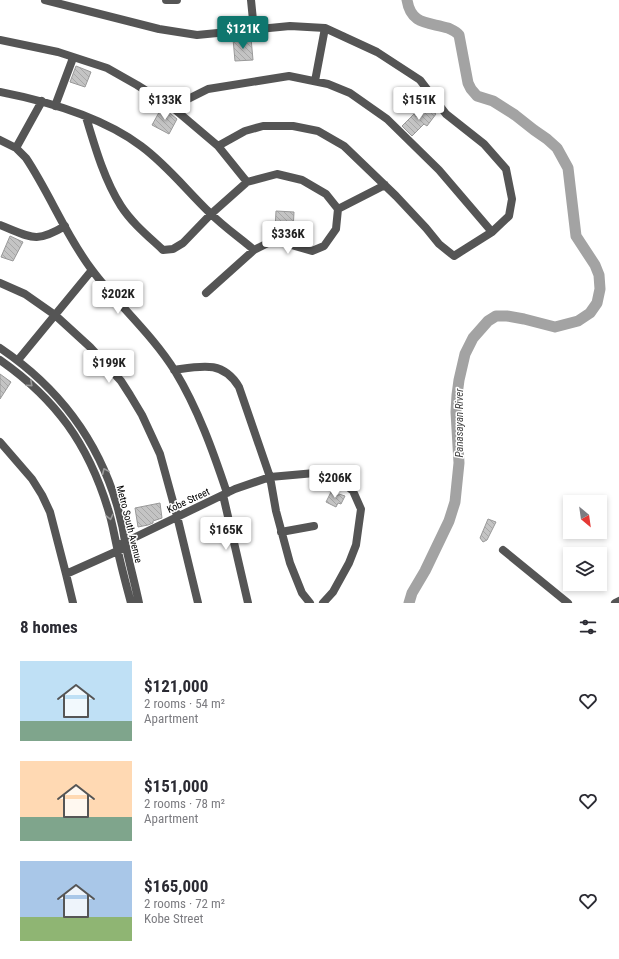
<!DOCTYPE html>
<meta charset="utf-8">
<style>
:root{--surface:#fff;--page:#f7f7f7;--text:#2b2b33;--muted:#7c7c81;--accent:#0f766e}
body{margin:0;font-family:"Roboto Condensed",sans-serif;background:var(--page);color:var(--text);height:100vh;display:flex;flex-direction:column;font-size:15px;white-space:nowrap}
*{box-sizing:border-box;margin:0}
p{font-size:13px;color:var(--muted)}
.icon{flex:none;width:22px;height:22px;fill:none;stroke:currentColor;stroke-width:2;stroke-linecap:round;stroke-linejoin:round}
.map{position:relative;height:603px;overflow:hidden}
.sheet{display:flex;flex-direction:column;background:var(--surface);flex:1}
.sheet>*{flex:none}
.needle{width:26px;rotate:151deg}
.controls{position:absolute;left:563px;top:495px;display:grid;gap:8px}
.controls a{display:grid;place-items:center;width:44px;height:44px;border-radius:0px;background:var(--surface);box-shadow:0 2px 6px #0003;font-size:20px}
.price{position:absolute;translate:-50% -34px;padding:0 9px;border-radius:4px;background:#fff;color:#222;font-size:13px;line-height:26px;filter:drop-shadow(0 1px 2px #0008)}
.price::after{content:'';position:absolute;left:50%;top:24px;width:12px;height:9px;margin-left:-6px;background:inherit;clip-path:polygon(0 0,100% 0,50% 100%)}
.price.selected{background:var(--accent);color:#fff}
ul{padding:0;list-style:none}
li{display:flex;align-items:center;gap:12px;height:100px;padding:0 20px}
li span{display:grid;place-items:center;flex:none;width:112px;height:80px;border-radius:0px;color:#555}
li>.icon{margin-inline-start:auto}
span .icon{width:48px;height:48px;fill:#fffc;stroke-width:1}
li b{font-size:17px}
h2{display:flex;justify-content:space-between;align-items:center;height:48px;padding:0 20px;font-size:17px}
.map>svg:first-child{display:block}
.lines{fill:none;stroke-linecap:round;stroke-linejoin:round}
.river{stroke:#a3a3a3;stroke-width:11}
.building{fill:url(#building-back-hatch);stroke:#999}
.minor{stroke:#555;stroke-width:8}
.oneway{stroke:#999}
.labels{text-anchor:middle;stroke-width:3;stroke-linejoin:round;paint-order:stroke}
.street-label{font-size:10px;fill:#000;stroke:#fff}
.water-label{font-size:11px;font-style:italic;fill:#444;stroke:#fff}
</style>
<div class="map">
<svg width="619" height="603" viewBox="0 0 619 603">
<defs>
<pattern id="building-back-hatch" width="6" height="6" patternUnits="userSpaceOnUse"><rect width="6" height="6" fill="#c4c4c4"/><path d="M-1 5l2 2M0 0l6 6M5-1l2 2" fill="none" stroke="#a7a7a7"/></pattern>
</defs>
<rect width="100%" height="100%" fill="#fff"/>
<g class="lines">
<path class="river" d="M407,0C411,25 428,22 448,28C452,30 456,31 459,35L468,83L471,89L477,96L493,101L515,115L534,130L547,139L557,148L568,168L576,236L595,265L599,275L600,289L597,303L590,313L578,321L555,327L524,319L507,316H496L488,321L473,338L465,354L459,380L457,395L456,412L459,463L455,502L449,521L425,571L412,593L409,603"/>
</g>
<path class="building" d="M251,38L253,60L235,61L233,39Z
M76,66L91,72L85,87L70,82Z
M425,106L436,114L427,126L424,124L412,136L402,126L414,114L416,117Z
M162,107L177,119L169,134L152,125Z
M276,211L294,212L293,231L275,230Z
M10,236L23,242L13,261L1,257Z
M0,374L11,382L0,399Z
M331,492L338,496L339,494L345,496L341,504L338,503L336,507L326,502Z
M160,503L162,518L153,521V523L148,525L138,527L135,508Z
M488,519L496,522L487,540L483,542L480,538Z"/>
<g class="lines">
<path class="minor" d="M45,0L159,29L197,35L290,26L325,28L377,52L420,80L446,114L484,144L506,169L512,199L509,216L492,232L454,256L439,244L426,228L396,196L344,146L318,131L293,126H263L245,131L218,146
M166,0H177
M251,0L254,30
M0,40L58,52L107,68L137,85L172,107L218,146L247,182
M315,81L325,28
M0,92C46,101 102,117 141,146C167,165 187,191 210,213C224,227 240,238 254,250
M55,106L73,58
M172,107L208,89L289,76L328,84L350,93L387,119L439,170L492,232
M86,117C95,147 104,179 121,206C132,223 148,236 163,250L173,249L183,243L211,214L247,182L277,174L302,180L326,194L338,209
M0,140L16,148L26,158C50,194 66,236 92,270C118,305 152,334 175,371C198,409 213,451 227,493
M16,148L42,101
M338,209L385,185
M0,225C31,237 35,244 65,226
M0,283L25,294L55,315L90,347L121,381L130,395L142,415L160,454L177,516L198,603
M206,293L254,250L274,240L312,251L324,246L336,229L338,209
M0,348C58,387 97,438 117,505C121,519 124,533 126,547C130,566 135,584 139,603
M0,360C56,399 88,444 108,509C112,521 114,534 117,547C121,566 126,584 131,603
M18,360L92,270
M174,370C201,366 223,360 239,387L270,477L276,511L290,563L302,593L310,603
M0,442L32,479L42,495L50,512L66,574L73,603
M223,495L248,603
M281,532L314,526
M117,546L235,489L270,477L315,473L338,479L353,491L361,509L356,545L349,563L333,592L323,603
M503,550L568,603
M66,574L122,549
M615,603L619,601"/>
</g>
<defs><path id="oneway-chevron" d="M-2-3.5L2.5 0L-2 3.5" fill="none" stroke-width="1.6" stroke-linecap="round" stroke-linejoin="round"/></defs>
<g class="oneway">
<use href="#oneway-chevron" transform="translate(30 384) rotate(42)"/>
<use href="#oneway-chevron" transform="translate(105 471) rotate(-114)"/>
<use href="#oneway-chevron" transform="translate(110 517) rotate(77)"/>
</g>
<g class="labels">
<g class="street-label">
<text transform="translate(188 500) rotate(-25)" y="4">Kobe Street</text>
<text transform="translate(130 524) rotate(76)" y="4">Metro South Avenue</text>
</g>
<g class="water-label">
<text transform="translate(459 423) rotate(-90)" y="4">Panasayan River</text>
</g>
</g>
</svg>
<div class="controls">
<a><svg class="needle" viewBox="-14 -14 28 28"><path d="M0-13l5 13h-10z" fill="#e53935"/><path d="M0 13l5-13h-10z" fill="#7c7c81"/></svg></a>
<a><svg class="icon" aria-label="layers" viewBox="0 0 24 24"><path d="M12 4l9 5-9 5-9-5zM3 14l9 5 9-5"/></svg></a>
</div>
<b class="price selected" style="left:243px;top:50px">$121K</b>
<b class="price" style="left:165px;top:121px">$133K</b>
<b class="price" style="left:419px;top:121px">$151K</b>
<b class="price" style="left:288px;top:255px">$336K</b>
<b class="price" style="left:118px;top:315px">$202K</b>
<b class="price" style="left:109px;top:384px">$199K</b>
<b class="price" style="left:335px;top:499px">$206K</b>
<b class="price" style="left:226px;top:551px">$165K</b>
</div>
<section class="sheet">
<h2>8 homes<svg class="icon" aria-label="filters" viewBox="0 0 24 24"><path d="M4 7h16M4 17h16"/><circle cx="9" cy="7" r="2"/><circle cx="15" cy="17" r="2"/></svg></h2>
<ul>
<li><span style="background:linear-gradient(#bfe0f5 75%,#7fa58c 0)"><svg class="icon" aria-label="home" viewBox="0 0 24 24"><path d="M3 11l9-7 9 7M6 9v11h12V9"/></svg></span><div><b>$121,000</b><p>2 rooms · 54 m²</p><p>Apartment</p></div><svg class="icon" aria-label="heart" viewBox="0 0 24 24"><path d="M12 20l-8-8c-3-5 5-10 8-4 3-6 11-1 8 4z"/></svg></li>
<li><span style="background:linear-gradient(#ffd9b3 70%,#7fa58c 0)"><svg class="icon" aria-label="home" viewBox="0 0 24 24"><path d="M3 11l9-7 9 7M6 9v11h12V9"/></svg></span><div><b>$151,000</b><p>2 rooms · 78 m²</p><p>Apartment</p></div><svg class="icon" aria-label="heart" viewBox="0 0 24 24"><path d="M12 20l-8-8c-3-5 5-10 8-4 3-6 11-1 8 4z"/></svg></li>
<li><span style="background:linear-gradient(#a9c7e8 70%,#8fb573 0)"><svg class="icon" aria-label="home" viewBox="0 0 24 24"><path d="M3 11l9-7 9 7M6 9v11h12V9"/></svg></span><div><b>$165,000</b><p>2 rooms · 72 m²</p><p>Kobe Street</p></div><svg class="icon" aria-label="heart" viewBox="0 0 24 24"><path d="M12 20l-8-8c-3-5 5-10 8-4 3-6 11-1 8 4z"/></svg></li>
</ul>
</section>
